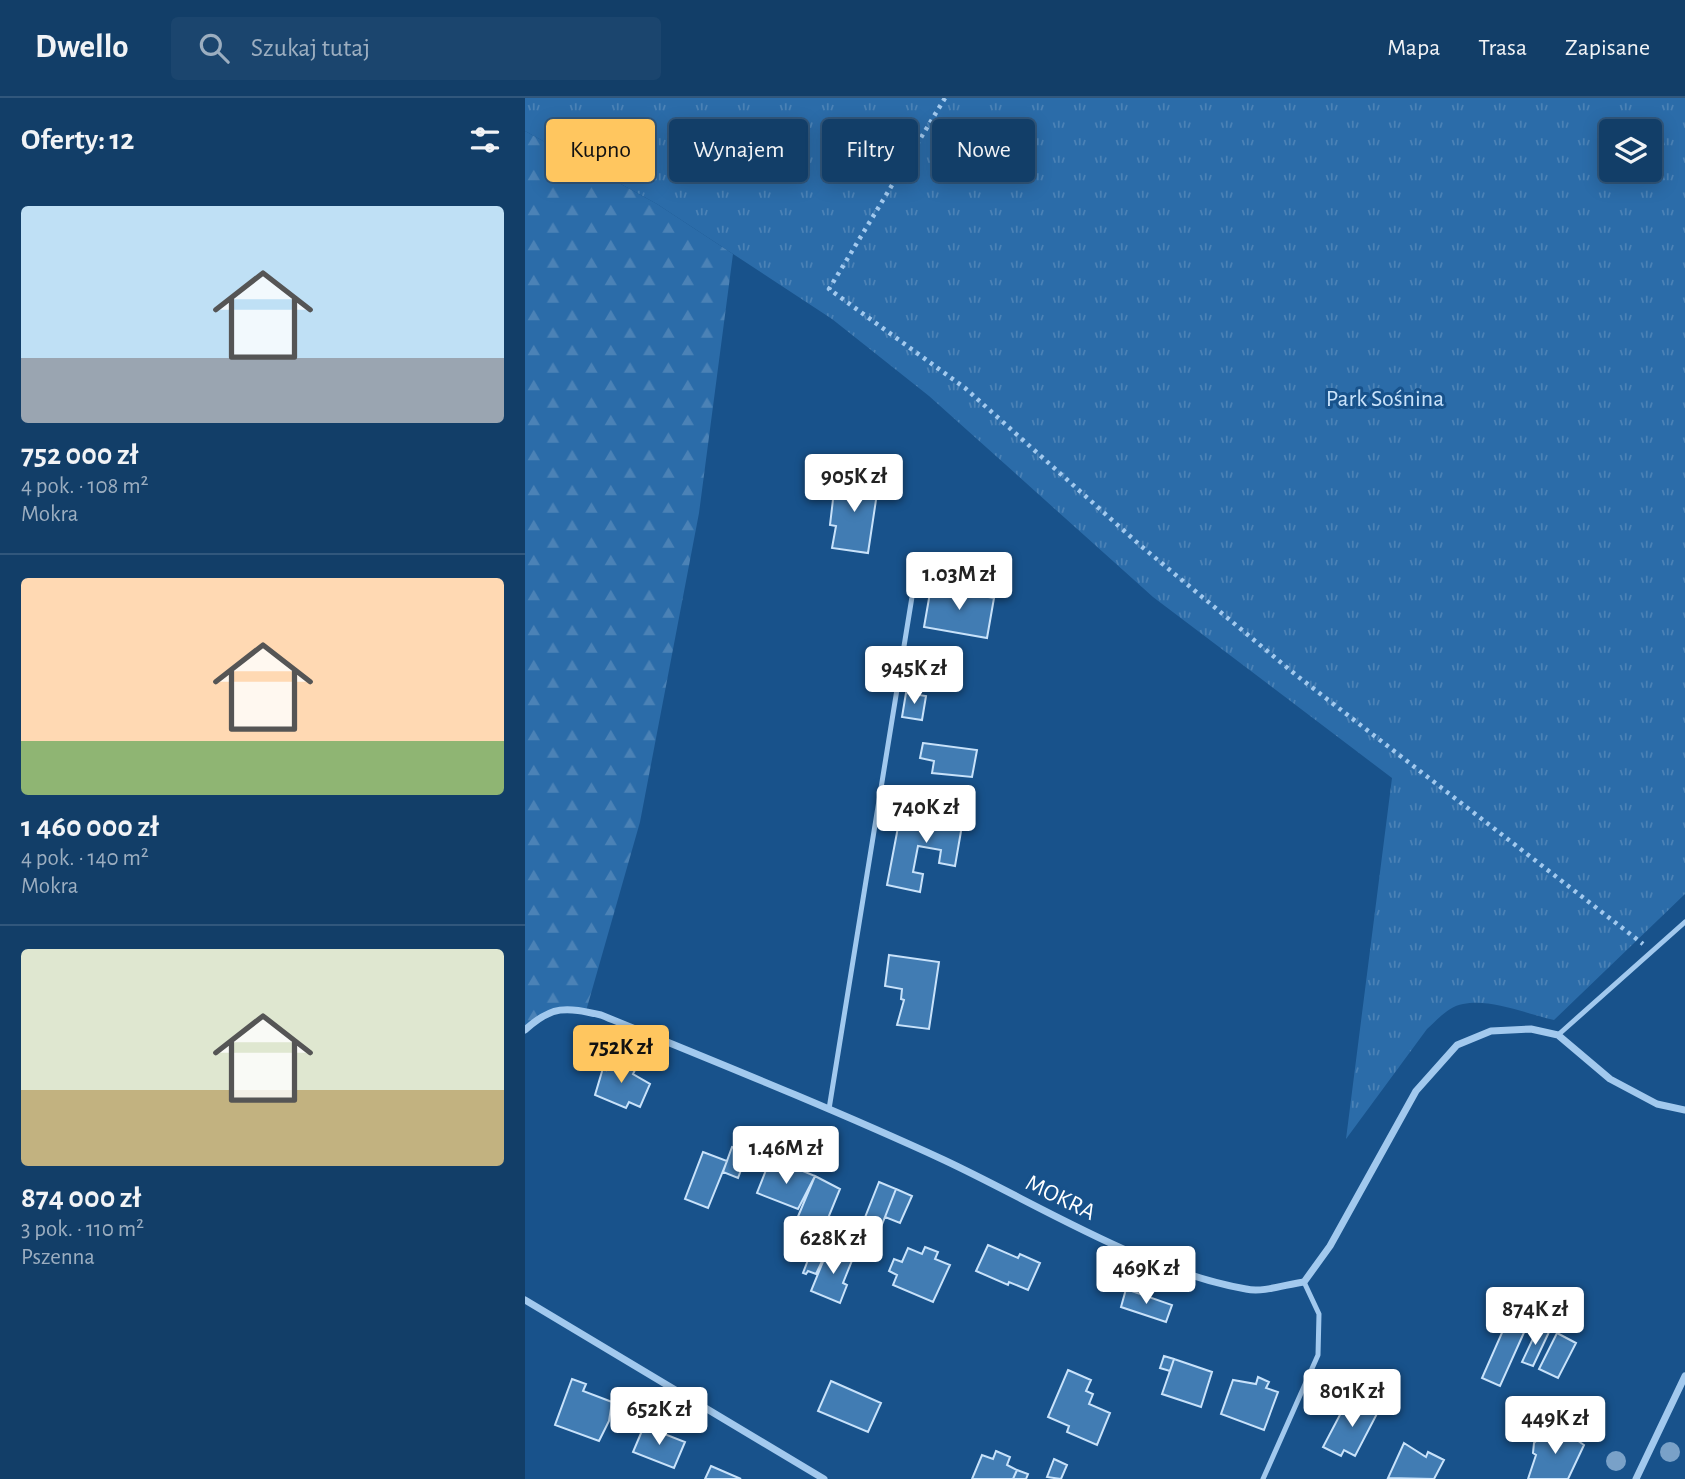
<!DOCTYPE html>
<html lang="pl">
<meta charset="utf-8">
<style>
:root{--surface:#123e68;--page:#1b456e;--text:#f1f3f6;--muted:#9caec0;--line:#31577c;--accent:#ffc65f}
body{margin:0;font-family:"Alegreya Sans",sans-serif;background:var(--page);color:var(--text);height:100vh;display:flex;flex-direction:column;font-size:26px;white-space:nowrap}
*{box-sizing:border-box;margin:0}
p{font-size:23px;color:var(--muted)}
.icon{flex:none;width:38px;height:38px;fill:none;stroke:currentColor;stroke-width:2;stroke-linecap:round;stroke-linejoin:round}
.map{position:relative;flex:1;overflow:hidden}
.drawer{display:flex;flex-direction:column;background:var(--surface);width:525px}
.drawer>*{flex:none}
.guide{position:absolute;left:21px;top:21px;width:665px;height:63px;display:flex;gap:14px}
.fabs{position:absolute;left:1074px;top:21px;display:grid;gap:14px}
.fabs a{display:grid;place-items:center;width:63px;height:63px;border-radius:7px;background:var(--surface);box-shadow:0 4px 18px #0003,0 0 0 2px var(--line);font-size:35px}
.price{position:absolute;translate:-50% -60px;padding:0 16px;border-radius:7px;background:#fff;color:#222;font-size:23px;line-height:46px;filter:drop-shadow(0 2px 4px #0008)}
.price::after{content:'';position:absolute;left:50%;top:42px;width:21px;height:16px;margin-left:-10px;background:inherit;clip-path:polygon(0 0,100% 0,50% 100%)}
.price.selected{background:var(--accent);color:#111}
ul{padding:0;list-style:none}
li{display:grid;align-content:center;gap:14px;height:371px;padding:0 21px}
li+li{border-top:2px solid var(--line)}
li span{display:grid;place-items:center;height:217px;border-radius:7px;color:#555}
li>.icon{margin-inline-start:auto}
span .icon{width:126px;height:126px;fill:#fffc;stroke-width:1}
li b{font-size:30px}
h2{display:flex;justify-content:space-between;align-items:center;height:84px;padding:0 21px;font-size:30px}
.chip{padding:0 24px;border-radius:7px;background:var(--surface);box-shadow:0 4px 18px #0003,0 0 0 2px var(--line);font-size:24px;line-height:63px}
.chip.selected{background:var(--accent);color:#111}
header{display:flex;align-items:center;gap:42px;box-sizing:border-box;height:98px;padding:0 35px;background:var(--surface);border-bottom:2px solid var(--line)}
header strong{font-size:33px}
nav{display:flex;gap:38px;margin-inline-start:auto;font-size:24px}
.search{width:490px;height:63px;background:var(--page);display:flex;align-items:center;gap:18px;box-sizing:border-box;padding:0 24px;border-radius:7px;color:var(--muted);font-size:26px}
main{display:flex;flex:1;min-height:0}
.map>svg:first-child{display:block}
.grass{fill:url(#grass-tufts);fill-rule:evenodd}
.forest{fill:url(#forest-firs)}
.building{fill:#417cb3;stroke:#c8e2fa;stroke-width:2}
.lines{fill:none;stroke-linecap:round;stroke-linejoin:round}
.path{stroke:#a2c9ee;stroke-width:4.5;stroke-dasharray:3.5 5;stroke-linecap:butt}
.lane{stroke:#a2c9ee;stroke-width:5}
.street{stroke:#a2c9ee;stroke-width:7}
.tree{fill:#79a1c8}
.labels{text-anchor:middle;stroke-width:6;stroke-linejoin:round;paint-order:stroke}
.park-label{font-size:24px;fill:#c8e2fa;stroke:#18528b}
.street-label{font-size:24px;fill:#fff;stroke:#18528b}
</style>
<header>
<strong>Dwello</strong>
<div class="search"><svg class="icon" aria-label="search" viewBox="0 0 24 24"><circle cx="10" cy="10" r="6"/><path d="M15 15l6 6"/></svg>Szukaj tutaj</div>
<nav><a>Mapa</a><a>Trasa</a><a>Zapisane</a></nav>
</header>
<main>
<section class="drawer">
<h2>Oferty: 12<svg class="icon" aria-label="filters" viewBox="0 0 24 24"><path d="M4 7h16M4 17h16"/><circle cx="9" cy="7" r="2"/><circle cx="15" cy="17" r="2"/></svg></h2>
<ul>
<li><span style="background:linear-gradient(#bfe0f5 70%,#9aa5b1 0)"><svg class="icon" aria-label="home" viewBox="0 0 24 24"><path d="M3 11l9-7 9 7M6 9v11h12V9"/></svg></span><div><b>752 000 zł</b><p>4 pok. · 108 m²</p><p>Mokra</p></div></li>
<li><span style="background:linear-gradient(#ffd9b3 75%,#8fb573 0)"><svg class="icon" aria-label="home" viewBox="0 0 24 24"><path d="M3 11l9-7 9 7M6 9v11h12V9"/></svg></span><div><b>1 460 000 zł</b><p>4 pok. · 140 m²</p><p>Mokra</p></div></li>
<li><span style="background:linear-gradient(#dfe7d0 65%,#c2b280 0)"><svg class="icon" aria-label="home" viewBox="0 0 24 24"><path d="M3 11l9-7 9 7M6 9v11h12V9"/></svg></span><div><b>874 000 zł</b><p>3 pok. · 110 m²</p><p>Pszenna</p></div></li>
</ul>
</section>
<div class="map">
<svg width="1160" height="1381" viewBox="0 0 1160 1381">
<defs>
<pattern id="grass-tufts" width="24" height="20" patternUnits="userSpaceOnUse" patternTransform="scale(1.75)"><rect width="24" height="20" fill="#2b6ca9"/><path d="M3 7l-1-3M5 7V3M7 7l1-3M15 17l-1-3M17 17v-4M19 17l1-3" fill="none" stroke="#4b82b6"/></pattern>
<pattern id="forest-firs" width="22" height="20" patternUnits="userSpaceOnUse" patternTransform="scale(1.75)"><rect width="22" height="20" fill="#2b6ca9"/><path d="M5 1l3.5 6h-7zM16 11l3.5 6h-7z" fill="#4b82b6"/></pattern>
</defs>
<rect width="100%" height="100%" fill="#18528b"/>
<path class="grass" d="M0,0H1160V796L1029,922C1002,916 965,900 938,906C924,908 912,922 902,931L821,1041L867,680L628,499L404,298L307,221L132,106L0,33ZM1087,33H1125V72H1087Z"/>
<path class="forest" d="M0,33L132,106L208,156L174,415L115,724L61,913L18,916L0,932Z"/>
<path class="building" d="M319,377L354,382L343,455L307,450L311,428L305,427L309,393L317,394Z
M406,489L469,500L462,540L399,529Z
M381,595L401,598L397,622L377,619Z
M398,645L452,652L447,679L407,675L409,663L395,660Z
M408,704L440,710L430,768L414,765L416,752L393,748L388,774L398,776L395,794L362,787L374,724L403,729Z
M364,857L414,864L404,931L372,927L379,902L376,901L377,891L360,888Z
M86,961L110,972L108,976L125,986L115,1009L104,1004L101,1010L70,997L78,970L81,972Z
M207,1049L222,1056L213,1080L198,1074Z
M178,1054L202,1063L183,1110L160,1101Z
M243,1067L263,1076L266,1068L290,1078L273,1111L232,1095Z
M290,1078L315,1091L297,1135L285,1130L284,1135L269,1128Z
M354,1084L371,1091L354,1134L337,1127Z
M371,1091L387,1098L375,1125L360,1119Z
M463,1147L493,1160L495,1156L515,1165L503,1192L484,1184L483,1187L451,1173Z
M304,1149L328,1160L318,1185L322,1187L315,1205L286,1193Z
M400,1149L413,1154L410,1161L425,1167L408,1204L368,1187L372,1177L364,1173L369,1161L377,1164L383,1150L397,1156Z
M286,1154L299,1159L291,1176L283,1173L281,1176L278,1175Z
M601,1191L647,1207L641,1224L596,1209Z
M983,1221L1001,1230L975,1288L957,1280Z
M1013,1230L1024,1234L1008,1268L997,1264Z
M1032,1235L1051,1245L1033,1280L1014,1271Z
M639,1258L649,1261L645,1273L635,1270Z
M649,1261L687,1274L676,1309L637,1296Z
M543,1272L566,1282L561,1293L568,1296L564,1306L585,1315L572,1347L542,1334L544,1328L523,1319Z
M733,1279L744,1284L741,1290L753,1294L739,1332L696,1316L708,1282L731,1286Z
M47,1281L61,1286L58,1293L87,1304L84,1323L74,1343L30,1327Z
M306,1283L356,1305L343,1334L293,1313Z
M842,1299L857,1306L830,1358L819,1352L816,1358L798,1349L818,1311L833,1318Z
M119,1328L160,1344L149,1370L108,1354Z
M1036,1331L1059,1347L1043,1381H1003L1011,1357L1008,1355L1009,1345L1017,1337L1024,1340Z
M879,1345L901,1359L903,1354L919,1362L909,1381L863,1380Z
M471,1353L485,1359L482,1367L492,1372L488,1381H447L457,1357L468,1361Z
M529,1361L542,1367L536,1381L522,1379Z
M186,1368L216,1381H180Z
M492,1372L503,1376L501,1381H488Z"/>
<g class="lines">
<path class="path" d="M420,0L304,191L440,290L616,448L771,577L1118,846"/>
<path class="lane" d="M1033,937L1160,824
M304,1011L392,468
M738,1381L793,1257L794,1216L779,1184"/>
<path class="street" d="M0,932C27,907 41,909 76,917C191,964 306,1010 419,1062C513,1106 618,1173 721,1191C738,1195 762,1186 779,1184L805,1148L891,993L932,947L966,933L1006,931L1033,937L1085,981L1132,1006L1160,1012
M0,1202L299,1381
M1111,1381L1160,1278"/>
</g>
<g class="tree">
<circle cx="1145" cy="1354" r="10"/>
<circle cx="1091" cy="1363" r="10"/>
</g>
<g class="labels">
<g class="park-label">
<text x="860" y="308">Park Sośnina</text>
</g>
<g class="street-label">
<text transform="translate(536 1099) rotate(26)" y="8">MOKRA</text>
</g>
</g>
</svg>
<div class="fabs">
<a><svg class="icon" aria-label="layers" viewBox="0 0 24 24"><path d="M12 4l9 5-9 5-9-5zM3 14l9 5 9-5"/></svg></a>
</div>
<b class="price" style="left:329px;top:416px">905K zł</b>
<b class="price" style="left:434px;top:514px">1.03M zł</b>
<b class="price" style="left:389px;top:608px">945K zł</b>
<b class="price" style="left:401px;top:747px">740K zł</b>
<b class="price selected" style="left:96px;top:987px">752K zł</b>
<b class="price" style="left:261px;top:1088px">1.46M zł</b>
<b class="price" style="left:308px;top:1178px">628K zł</b>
<b class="price" style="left:621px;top:1208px">469K zł</b>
<b class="price" style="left:1010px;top:1249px">874K zł</b>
<b class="price" style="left:827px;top:1331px">801K zł</b>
<b class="price" style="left:134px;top:1349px">652K zł</b>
<b class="price" style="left:1030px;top:1358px">449K zł</b>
<div class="guide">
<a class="chip selected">Kupno</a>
<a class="chip">Wynajem</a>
<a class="chip">Filtry</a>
<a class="chip">Nowe</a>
</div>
</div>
</main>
